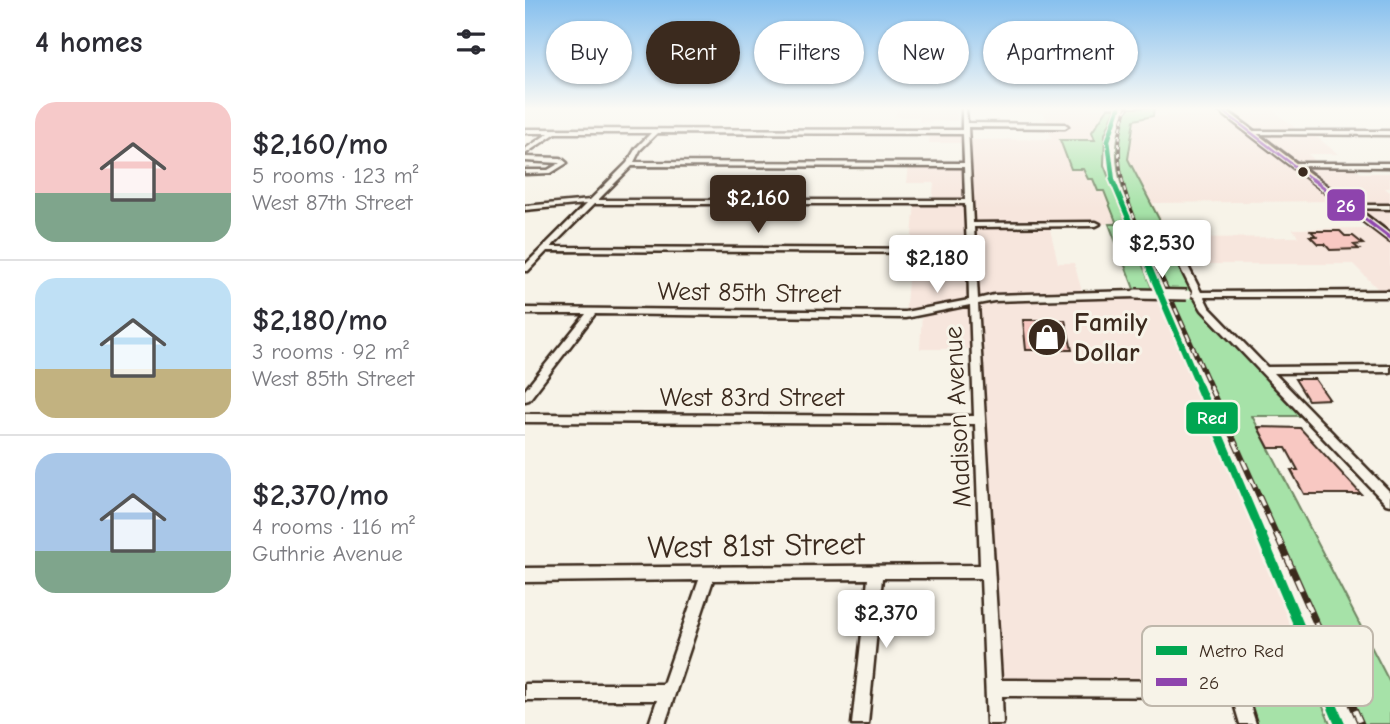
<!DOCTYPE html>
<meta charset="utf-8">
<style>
:root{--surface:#fff;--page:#f2f2f3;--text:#2b2b33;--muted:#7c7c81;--line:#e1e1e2;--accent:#3b2a1e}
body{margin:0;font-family:"Comic Neue",sans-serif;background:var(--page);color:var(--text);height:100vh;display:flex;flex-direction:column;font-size:26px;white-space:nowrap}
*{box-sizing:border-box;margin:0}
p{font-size:23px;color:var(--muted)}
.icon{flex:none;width:38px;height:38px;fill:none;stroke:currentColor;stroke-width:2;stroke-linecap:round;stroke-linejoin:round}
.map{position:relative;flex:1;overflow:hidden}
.side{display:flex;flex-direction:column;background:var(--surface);width:525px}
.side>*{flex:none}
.banner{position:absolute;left:21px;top:21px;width:665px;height:63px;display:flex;gap:14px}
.price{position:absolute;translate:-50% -60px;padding:0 16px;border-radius:7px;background:#fff;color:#222;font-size:23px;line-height:46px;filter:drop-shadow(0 2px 4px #0008)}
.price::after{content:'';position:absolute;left:50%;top:42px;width:21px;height:16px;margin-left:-10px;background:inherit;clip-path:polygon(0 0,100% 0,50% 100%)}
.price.current{background:var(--accent);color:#fff}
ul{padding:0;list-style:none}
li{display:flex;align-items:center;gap:21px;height:175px;padding:0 35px}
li+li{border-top:2px solid var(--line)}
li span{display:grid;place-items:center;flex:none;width:196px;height:140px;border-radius:21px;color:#555}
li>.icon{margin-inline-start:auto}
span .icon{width:84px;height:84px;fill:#fffc;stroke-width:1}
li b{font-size:30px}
h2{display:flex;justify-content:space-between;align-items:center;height:84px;padding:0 35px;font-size:30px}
.chip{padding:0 24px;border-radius:32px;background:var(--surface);box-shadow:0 2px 5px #0004;font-size:24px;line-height:63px}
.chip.current{background:var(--accent);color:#fff}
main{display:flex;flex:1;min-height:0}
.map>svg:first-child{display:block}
.built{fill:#f7e6dd;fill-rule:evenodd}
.green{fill:#a6e2a8;stroke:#708663;stroke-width:2}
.building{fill:#f8c8c2;stroke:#3b2a1e;stroke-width:2}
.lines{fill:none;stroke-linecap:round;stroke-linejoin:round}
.minor-casing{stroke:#3b2a1e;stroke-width:5}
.major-casing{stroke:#3b2a1e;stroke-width:6}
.minor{fill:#f7f3e8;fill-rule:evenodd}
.major{fill:#f8deab;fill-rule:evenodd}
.rail-far3-casing{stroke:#3b2a1e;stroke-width:3.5}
.rail-far2-casing{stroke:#3b2a1e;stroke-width:5}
.rail-far1-casing{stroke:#3b2a1e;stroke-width:6}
.rail-casing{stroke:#3b2a1e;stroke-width:7}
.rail-far3{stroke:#f7f3e8;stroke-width:2;stroke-dasharray:4.5;stroke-linecap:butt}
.rail-far2{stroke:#f7f3e8;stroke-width:2.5;stroke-dasharray:7;stroke-linecap:butt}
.rail-far1{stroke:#f7f3e8;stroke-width:3.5;stroke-dasharray:10;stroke-linecap:butt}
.rail{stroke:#f7f3e8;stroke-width:4.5;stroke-dasharray:12;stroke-linecap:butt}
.minor-bridge-casing{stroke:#3b2a1e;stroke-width:14;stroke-linecap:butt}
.minor-bridge{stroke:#f7f3e8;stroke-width:9}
.bus-1-far1-casing{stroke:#f7f3e8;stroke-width:5}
.bus-1-casing{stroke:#f7f3e8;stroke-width:7}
.bus-1-far1{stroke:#8e44ad;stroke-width:2.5}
.bus-1{stroke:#8e44ad;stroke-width:3.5}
.metro-1-far4-casing{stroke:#f7f3e8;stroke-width:7}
.metro-1-far3-casing{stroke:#f7f3e8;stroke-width:9}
.metro-1-far2-casing{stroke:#f7f3e8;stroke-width:11}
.metro-1-far1-casing{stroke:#f7f3e8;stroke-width:13}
.metro-1-casing{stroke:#f7f3e8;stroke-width:16}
.metro-1-far4{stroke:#00a651;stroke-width:4.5}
.metro-1-far3{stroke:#00a651;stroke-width:5}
.metro-1-far2{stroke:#00a651;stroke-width:6}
.metro-1-far1{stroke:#00a651;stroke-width:8}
.metro-1{stroke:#00a651;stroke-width:10}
.bus-dot{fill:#3b2a1e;stroke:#f7f3e8;stroke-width:2.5}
.labels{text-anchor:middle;stroke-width:6;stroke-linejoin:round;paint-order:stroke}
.street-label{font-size:26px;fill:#3b2a1e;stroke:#f7f3e8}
.poi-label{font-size:26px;font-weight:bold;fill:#3b2a1e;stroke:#f7f3e8;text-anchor:start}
.near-street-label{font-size:32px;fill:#3b2a1e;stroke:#f7f3e8}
.key{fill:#f7f3e8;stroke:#bfb7ab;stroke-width:2}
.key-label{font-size:19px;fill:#3b2a1e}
.line-badge{stroke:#f7f3e8;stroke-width:2.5}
.badge-label{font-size:19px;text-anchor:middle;font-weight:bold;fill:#fff}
</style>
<main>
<section class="side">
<h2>4 homes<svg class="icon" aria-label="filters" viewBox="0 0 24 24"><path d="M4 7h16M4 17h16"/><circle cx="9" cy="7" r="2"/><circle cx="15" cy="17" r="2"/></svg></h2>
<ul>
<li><span style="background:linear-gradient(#f6c9c9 65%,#7fa58c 0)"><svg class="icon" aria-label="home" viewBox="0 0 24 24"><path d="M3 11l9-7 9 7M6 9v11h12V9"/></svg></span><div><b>$2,160/mo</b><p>5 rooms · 123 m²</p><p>West 87th Street</p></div></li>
<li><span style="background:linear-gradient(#bfe0f5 65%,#c2b280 0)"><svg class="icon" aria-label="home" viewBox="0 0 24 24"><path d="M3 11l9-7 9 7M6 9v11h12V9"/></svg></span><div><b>$2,180/mo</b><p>3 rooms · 92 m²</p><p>West 85th Street</p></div></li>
<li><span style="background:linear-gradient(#a9c7e8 70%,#7fa58c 0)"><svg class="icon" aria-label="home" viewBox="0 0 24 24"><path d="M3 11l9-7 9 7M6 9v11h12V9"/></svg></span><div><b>$2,370/mo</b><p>4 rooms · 116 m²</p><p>Guthrie Avenue</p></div></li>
</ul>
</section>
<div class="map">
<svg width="865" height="724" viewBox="0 0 865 724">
<rect width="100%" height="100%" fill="#f7f3e8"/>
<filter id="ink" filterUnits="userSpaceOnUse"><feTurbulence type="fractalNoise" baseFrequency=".0143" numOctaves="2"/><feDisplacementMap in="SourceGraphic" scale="14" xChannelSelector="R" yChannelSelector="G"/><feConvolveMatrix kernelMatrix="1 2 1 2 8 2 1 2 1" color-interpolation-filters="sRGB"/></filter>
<g filter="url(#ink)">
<path class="built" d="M372,108H432V121L394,122V117H370Z
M439,108H583L567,132L570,140H536L579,191L592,224L524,225L533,263H549L558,295L629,294L678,406L791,689L469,688L450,349H395L397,312L380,315L390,202H407L409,183H382L384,165H442L441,143H404L405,132H440L441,140L527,139L519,113L439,112Z
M694,108H746L776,133H787L813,154H783L795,165H825L836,173H865V188H860L865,192V227L852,228L865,238V294H858L828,264H656L603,159L609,119L628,116L703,115ZM811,201L846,228L768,229L773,237L647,238L628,203Z"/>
<path class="green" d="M583,108H591L580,134L579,165L629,294H611L584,224H592L579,191H573L568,179H563L558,169H546L535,140H570L567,132Z
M602,108H629L628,116L609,120L603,159L680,308L784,416H727L865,683V724H836L599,193C589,162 589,138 602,108Z
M712,689H791L805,724H723Z"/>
<path class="building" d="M786,231H815L820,236H828L838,244L829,245L834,249L805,250L800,244H793L785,236H791Z
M498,320H540L547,350H501Z
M770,379H790L804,399L783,400Z
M733,427L775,428L836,494H779L766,470H773L761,448H744Z"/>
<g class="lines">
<g class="minor-casing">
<path id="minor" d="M437,108H441L442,123L540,124L543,126L540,128L443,127L448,223L571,222L575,224L571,226L449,227L453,299L469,295L611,291L615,294L611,297L469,301L453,304L476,680L712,681L718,683L731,724H715L707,697L477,696L478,724H462L456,578H357L343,724H327L343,579L188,580L140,724H124L132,700H0V684H138L174,580L0,582V568L455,565L450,424L0,422V414L449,416L445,305L380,318L70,314L4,400L0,401V390L61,314H0V308L380,312L444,300L443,253L22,251L3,271H0V265L61,204L0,210V206L65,200L102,163L111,148L126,133H31L0,154V149L24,133H0V129L437,130ZM132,133L438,134L439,163L109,162L115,150ZM107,166L439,167L440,200H73ZM69,204H440L442,249L26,247Z
M727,131H865V135L725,134V132Z
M0,157L36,158L42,163L26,173L0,174V170H23L35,163L0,161Z
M771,163H865V167L769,166V164Z
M824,205H865V209L822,208L821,207Z
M637,227H643L644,229L676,292L865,291V297H679L684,307L742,367L865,366V372L749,373L865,492V505L861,504L677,310L670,298L666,295L668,293L636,229Z"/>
</g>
<g class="major-casing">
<path id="major" d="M691,108H698L865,234V241Z"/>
</g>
<use href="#minor" class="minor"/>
<use href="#major" class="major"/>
<g class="rail-far3-casing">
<path id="rail-far3" d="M602,108C579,168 610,218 634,272"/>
</g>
<g class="rail-far2-casing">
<path id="rail-far2" d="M633,270L686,388"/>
</g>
<g class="rail-far1-casing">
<path id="rail-far1" d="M685,387L752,536"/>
</g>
<g class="rail-casing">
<path id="rail" d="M752,535L836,724"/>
</g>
<use href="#rail-far3" class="rail-far3"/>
<use href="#rail-far2" class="rail-far2"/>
<use href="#rail-far1" class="rail-far1"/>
<use href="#rail" class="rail"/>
<g class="minor-bridge-casing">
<path id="minor-bridge" d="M611,294L662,295"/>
</g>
<use href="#minor-bridge" class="minor-bridge"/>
<g class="bus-1-far1-casing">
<path id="bus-1-far1" d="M694,108L789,181"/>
</g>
<g class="bus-1-casing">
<path id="bus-1" d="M787,179L865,238"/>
</g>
<use href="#bus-1-far1" class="bus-1-far1"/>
<use href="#bus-1" class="bus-1"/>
<g class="metro-1-far4-casing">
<path id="metro-1-far4" d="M588,181L583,140L594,108"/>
</g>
<g class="metro-1-far3-casing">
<path id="metro-1-far3" d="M587,179L626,272"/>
</g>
<g class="metro-1-far2-casing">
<path id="metro-1-far2" d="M625,270L675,388"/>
</g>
<g class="metro-1-far1-casing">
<path id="metro-1-far1" d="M674,387L737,536"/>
</g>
<g class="metro-1-casing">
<path id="metro-1" d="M736,535L815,724"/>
</g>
<use href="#metro-1-far4" class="metro-1-far4"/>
<use href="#metro-1-far3" class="metro-1-far3"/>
<use href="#metro-1-far2" class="metro-1-far2"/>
<use href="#metro-1-far1" class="metro-1-far1"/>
<use href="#metro-1" class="metro-1"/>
</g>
</g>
<linearGradient id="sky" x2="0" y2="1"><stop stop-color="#87c0ee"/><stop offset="0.52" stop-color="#fbfaf5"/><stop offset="1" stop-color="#fbfaf5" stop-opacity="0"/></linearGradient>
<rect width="865" height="209" fill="url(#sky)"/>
<defs>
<g id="shop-disc" transform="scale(2.0125)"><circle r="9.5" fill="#3b2a1e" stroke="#f7f3e8"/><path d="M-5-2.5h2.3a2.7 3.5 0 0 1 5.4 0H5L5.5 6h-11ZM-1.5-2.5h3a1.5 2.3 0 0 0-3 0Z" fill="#fff"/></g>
</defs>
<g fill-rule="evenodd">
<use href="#shop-disc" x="522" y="337"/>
</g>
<circle class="bus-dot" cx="778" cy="172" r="6"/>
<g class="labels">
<g class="street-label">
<text transform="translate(224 292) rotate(1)" y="9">West 85th Street</text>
<text x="227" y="406">West 83rd Street</text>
<text transform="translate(432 417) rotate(-93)" y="9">Madison Avenue</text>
</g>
<g class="poi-label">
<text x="549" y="331">Family<tspan x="549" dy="30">Dollar</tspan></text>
</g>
<g class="near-street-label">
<text transform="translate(231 545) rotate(-1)" y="11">West 81st Street</text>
</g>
</g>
<rect x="617" y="626" width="231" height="80" rx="10" class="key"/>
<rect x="631" y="646" width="31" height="9" fill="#00a651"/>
<rect x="631" y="678" width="31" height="8" fill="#8e44ad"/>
<g class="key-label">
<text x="674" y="657">Metro Red</text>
<text x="674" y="689">26</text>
</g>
<g class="line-badge">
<rect x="801" y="188" width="40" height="34" rx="7" fill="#8e44ad"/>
<rect x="660" y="401" width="54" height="34" rx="7" fill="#00a651"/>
</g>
<g class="badge-label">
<text x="821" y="212">26</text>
<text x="687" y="424">Red</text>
</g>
</svg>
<b class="price current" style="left:233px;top:235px">$2,160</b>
<b class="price" style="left:637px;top:280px">$2,530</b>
<b class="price" style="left:412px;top:295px">$2,180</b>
<b class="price" style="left:361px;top:650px">$2,370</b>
<div class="banner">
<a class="chip">Buy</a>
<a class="chip current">Rent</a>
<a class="chip">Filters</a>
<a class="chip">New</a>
<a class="chip">Apartment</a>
</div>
</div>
</main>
